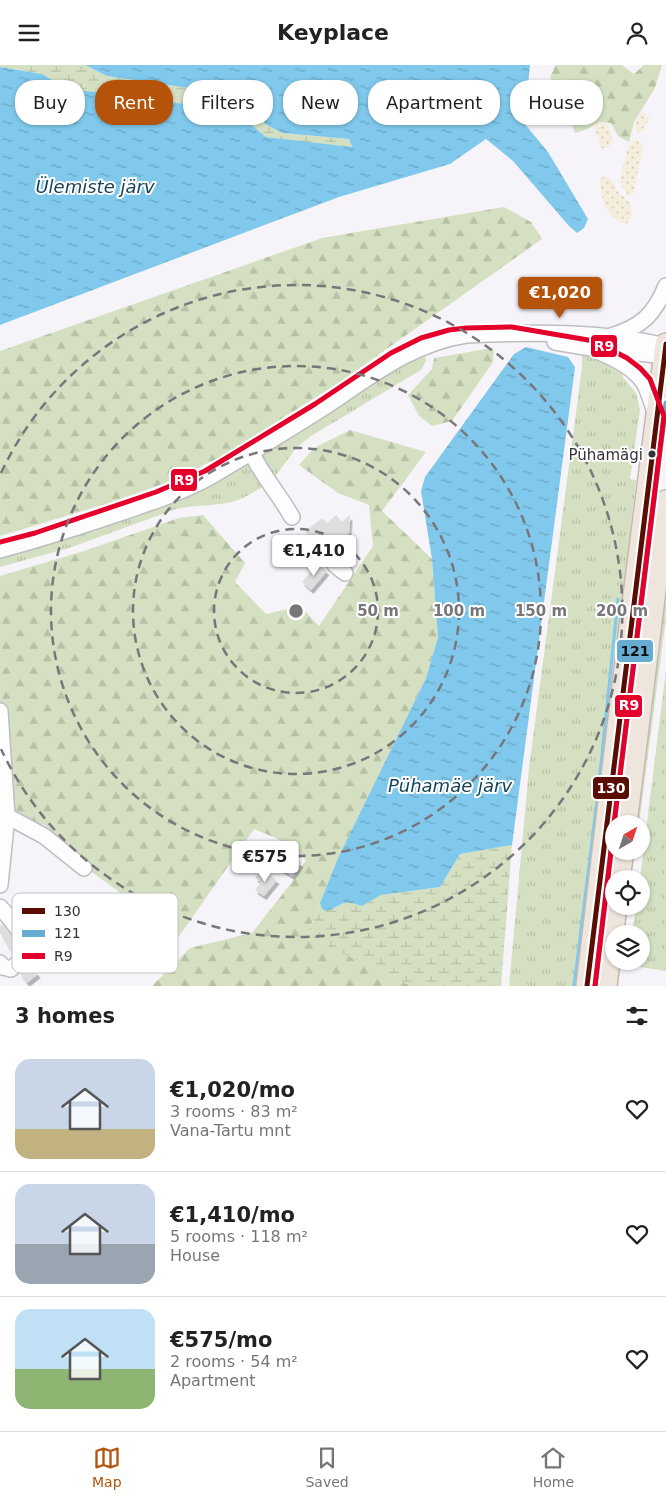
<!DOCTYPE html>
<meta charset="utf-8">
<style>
:root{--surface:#fff;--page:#f2f2f2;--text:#222;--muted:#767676;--line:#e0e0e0;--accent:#b45309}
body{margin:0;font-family:"DejaVu Sans",sans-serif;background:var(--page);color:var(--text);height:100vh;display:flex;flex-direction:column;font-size:19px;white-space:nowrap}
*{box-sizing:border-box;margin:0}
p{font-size:16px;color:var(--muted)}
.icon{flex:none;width:28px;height:28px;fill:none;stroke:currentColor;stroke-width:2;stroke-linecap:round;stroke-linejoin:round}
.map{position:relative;height:921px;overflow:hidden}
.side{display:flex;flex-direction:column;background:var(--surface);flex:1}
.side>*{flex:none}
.banner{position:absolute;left:15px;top:15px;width:636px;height:45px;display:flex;gap:10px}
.needle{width:32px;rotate:39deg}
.controls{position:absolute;left:605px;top:750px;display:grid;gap:10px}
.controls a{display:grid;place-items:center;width:45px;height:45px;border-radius:50%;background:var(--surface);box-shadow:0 1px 4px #0004;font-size:25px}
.price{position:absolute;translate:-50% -42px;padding:0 11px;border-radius:5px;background:#fff;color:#222;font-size:16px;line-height:32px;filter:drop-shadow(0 1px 2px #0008)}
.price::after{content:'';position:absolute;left:50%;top:30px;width:15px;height:11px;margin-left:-8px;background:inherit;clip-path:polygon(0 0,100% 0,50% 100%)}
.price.selected{background:var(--accent);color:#fff}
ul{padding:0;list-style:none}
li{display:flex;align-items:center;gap:15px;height:125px;padding:0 15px}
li+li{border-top:1px solid var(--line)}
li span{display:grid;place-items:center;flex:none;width:140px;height:100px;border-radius:15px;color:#555}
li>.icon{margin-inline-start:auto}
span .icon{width:60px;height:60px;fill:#fffc;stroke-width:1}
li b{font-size:21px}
h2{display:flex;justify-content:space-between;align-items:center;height:60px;padding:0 15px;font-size:21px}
.chip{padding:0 18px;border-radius:20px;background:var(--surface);box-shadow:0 1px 4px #0004;font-size:18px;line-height:45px}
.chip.selected{background:var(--accent);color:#fff}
header{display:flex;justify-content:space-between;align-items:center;height:65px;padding:0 15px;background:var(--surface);font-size:22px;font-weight:800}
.tab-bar{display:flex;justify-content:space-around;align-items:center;height:70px;border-top:1px solid var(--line);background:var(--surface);font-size:14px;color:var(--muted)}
.tab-bar a{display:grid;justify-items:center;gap:2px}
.tab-bar .selected{color:var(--accent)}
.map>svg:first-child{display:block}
.grass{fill:url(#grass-tufts)}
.forest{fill:url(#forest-firs)}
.wetland{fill:url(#wetland-marsh)}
.sand{fill:url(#sand-dots)}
.water{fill:url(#water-ripples)}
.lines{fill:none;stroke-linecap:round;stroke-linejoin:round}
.stream{stroke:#80c9ec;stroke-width:3}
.building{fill:#e0ddde;filter:url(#shadow)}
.minor-casing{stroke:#bebdc0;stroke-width:18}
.highway-casing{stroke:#c3b9b3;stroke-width:24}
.minor{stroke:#fefdfe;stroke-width:15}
.highway{stroke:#eee5dd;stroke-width:21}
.bus-1-casing{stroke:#fff;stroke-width:9}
.bus-2-casing{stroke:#fff;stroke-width:9}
.bus-3-casing{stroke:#fff;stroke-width:9}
.bus-1{stroke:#5a0e03;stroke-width:5}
.bus-2{stroke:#66add1;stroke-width:5}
.bus-3{stroke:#e4002b;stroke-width:5}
.ring{fill:none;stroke:#78767a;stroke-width:2.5;stroke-dasharray:9 6}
.bus-dot{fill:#343236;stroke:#fff;stroke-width:2}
.labels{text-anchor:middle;stroke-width:4;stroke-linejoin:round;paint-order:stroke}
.bus-label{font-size:15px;fill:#343236;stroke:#fff;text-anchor:end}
.water-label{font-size:18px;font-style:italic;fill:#164257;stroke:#fff}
.key{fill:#fff;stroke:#c2c2c3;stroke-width:1}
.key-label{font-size:14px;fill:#343236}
.centre{fill:#78767a;stroke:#fff;stroke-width:2.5}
.ring-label{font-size:15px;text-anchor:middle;font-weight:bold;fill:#78767a;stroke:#fff;stroke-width:4;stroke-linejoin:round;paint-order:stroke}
.line-badge{stroke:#fff;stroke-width:2}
.badge-label{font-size:14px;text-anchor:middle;font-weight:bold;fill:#fff}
.pale-badge-label{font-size:14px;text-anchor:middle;font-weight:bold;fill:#111}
</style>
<header><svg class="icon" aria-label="menu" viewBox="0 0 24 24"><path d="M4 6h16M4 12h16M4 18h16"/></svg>Keyplace<svg class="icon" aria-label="person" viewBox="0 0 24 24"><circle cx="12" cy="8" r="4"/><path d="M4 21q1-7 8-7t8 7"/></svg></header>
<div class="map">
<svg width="666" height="921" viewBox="0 0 666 921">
<defs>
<pattern id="grass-tufts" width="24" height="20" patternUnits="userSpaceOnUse" patternTransform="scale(1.25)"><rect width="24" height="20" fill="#d4e0c1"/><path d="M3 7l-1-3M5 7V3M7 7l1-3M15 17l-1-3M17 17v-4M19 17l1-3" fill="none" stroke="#b7c1a6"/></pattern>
<pattern id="forest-firs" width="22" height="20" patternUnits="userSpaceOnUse" patternTransform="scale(1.25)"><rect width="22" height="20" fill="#d4e0c1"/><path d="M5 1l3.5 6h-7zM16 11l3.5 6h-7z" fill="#b7c1a6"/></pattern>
<pattern id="wetland-marsh" width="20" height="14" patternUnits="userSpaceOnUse" patternTransform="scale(1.25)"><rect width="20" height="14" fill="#d4e0c1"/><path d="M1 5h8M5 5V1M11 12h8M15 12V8" fill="none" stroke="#b7c1a6"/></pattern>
<pattern id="sand-dots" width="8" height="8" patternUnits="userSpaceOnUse" patternTransform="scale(1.25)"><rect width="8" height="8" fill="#f5eedc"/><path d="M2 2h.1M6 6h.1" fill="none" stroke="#d3cdbd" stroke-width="1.8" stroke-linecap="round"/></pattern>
<pattern id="water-ripples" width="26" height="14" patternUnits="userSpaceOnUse" patternTransform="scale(1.25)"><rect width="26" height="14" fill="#80c9ec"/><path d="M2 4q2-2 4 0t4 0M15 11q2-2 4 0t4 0" fill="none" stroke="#6aa4c0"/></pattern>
<filter id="shadow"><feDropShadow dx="2.5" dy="4" stdDeviation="0" flood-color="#0004"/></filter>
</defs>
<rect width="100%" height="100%" fill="#f6f4f9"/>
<path class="grass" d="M424,287L426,296L421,305L311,371L297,382L274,413L260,392L262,389L368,320Z
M582,288L597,293L626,307L622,311L636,328L640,345L630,414L636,415L580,921H509L529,703L582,302Z
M248,398L251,399L266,420C257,425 248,431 238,435C219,442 196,439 176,444L69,483L0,502V492Z
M666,498V553L639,759H633Z
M666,605V906L628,900L629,896H641V869H632L636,841H641V814H640Z"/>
<path class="forest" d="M555,0H622L634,9L643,1V0H662L655,23L634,57L629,77L618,71L611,58L599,57L588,64L575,68L560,27L550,13Z
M504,142L531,157L542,174L340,317L224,390L174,415L112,437L0,471V286L322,173Z
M492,283L494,287L493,297L452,356L432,361L419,351L408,330L432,304L434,293Z
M350,365L426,387L382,446L432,494L438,571L426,613L338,793L308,868L314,874L411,921H152L190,883L252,868L292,817L306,795L276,773L254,764L175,877L118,826L85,802L45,760L0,747V511L84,486L179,453L203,450L245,498L235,517L266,549L300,541L319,561L373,481L369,440L338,428L299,400L314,383Z"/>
<path class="wetland" d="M0,0H85L107,11L250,32L265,59L282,68L349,74L352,83L266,72L241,51L153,33L67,24L42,9L0,2Z
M512,780L501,921H411L313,874L308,868L320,838L322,844L335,843L344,837L348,836L362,841L381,830L440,822L460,789Z"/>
<path class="sand" d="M642,47L650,53L641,68L637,67L635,59Z
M597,58L608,59L613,76L608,83H601L594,63Z
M637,75L642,79V90L639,99L634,127L632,130L628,131L620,117L628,81L633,76Z
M604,111L611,114L620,130H622L630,138L632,149L627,159C606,155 601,134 600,115Z"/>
<path class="water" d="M85,0H530L524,58L548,87L588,154L584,163L577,168L569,161L513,96L486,74L450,99L339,132L0,260V2L42,9L67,24L153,33L241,51L266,72L352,82L349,74L282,68L265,59L250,32L107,11Z
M526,282L568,292L575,302L512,780L460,789L440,822L381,830L362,841C339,833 346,840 326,846L322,844L320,838L338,793L426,613L438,572L432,494L421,426L425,412L514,289Z"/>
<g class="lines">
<path class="stream" d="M574,921L598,728L618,534"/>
</g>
<path class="building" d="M336,450L342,457L350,450L349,468L342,475H338L334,478L325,477L319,483L305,467L322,453L327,458Z
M318,499L327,506L311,525L302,517Z
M289,790L301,798L292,811L279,803Z
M261,806L265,810L267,808L277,815L264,831L255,825L261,817L255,813Z
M3,859L20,883L12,889L0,868V861Z
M30,900L38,909L27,918L20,909Z"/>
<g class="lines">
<g class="minor-casing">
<path id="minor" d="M611,271C641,262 654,250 666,221
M555,277L591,283L666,291
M599,287C614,293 634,303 644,318C649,327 652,338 655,348
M251,387C263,412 279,429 292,452
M0,485C41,474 82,461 123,447C152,437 183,427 210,412C247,390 284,368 320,345C368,314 408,279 466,270C532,267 602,266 666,281
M335,500L345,508
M0,646L7,751L0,756
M0,820L7,751L44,771L84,803
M0,842L12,856L30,881L28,890L11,904L3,902L0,898"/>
</g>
<g class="highway-casing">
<path id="highway" d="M626,759L666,436
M619,814L623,786
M587,921L630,562L666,279
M606,921L616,841"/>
</g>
<use href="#minor" class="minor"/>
<use href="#highway" class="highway"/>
<g class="bus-1-casing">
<path id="bus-1" d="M587,921L666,279"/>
</g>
<g class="bus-2-casing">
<path id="bus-2" d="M614,759L666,338
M595,921L614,761"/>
</g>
<g class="bus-3-casing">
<path id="bus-3" d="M0,477L35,468L156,427L205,406L315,339L391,288L421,273L449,265L466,263L512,262L594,276L627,293L640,303L650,314L664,351L614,759
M595,921L614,761"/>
</g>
<use href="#bus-1" class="bus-1"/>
<use href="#bus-2" class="bus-2"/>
<use href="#bus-3" class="bus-3"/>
</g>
<g class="ring">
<circle cx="296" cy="546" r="82"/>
<circle cx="296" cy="546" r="163"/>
<circle cx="296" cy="546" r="245"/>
<path d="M1 408A326 326 0 1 1 1 684"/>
</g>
<circle class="bus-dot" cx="652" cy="389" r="4.5"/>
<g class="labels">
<g class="bus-label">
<text x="643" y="395">Pühamägi</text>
</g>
<g class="water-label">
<text x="95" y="128">Ülemiste järv</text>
<text x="450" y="727">Pühamäe järv</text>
</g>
</g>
<rect x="12" y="828" width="166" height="80" rx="8" class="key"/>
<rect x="22" y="843" width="23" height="6" fill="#5a0e03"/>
<rect x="22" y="865" width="23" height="7" fill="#66add1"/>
<rect x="22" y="888" width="23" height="6" fill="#e4002b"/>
<g class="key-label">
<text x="54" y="851">130</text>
<text x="54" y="873">121</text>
<text x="54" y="896">R9</text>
</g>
<circle cx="296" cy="546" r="8" class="centre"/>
<g class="ring-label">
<text x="378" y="551">50 m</text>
<text x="459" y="551">100 m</text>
<text x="541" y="551">150 m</text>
<text x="622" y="551">200 m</text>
</g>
<g class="line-badge">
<rect x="590" y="269" width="28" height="24" rx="5" fill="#e4002b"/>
<rect x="170" y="403" width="28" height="24" rx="5" fill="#e4002b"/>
<rect x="616" y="574" width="38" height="24" rx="5" fill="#66add1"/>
<rect x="614" y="629" width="29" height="24" rx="5" fill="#e4002b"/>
<rect x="592" y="711" width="38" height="24" rx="5" fill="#5a0e03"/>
</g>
<g class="badge-label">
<text x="604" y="286">R9</text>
<text x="184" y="420">R9</text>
<text x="629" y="645">R9</text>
<text x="611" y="728">130</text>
</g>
<g class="pale-badge-label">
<text x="635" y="591">121</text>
</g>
</svg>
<div class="controls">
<a><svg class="needle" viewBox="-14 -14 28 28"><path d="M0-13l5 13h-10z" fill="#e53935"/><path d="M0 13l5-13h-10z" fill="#767676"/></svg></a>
<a><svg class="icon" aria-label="locate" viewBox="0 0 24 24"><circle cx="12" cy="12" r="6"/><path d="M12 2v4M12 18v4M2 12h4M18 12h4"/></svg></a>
<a><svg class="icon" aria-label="layers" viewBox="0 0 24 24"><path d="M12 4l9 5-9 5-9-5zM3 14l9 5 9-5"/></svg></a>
</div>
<b class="price selected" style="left:560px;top:254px">€1,020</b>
<b class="price" style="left:314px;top:512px">€1,410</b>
<b class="price" style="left:265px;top:818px">€575</b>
<div class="banner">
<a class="chip">Buy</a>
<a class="chip selected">Rent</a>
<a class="chip">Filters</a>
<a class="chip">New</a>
<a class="chip">Apartment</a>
<a class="chip">House</a>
</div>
</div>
<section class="side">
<h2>3 homes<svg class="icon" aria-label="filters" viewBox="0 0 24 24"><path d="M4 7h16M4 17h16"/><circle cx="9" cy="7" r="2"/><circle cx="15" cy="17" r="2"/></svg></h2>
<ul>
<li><span style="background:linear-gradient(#c9d6e8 70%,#c2b280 0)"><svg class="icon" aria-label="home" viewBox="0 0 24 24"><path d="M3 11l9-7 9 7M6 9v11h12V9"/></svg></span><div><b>€1,020/mo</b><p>3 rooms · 83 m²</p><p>Vana-Tartu mnt</p></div><svg class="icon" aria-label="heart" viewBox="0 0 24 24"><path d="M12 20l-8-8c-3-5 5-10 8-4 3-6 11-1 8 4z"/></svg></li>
<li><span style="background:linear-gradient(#c9d6e8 60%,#9aa5b1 0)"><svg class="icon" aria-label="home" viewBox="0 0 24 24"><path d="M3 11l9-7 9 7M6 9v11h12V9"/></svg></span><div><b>€1,410/mo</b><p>5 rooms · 118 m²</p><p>House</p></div><svg class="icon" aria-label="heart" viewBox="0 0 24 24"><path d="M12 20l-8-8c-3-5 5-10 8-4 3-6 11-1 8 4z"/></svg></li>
<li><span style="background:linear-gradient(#bfe0f5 60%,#8fb573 0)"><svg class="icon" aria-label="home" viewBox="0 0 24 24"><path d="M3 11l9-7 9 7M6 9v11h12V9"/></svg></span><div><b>€575/mo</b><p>2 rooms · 54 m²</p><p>Apartment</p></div><svg class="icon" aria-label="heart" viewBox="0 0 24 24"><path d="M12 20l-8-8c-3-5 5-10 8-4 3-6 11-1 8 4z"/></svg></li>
</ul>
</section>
<nav class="tab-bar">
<a class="selected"><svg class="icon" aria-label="map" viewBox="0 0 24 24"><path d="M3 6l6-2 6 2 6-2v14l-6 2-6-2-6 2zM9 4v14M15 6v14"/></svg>Map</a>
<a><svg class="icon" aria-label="saved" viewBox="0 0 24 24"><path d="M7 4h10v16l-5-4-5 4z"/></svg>Saved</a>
<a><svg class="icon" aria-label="home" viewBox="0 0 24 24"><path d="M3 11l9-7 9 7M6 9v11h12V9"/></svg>Home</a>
</nav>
